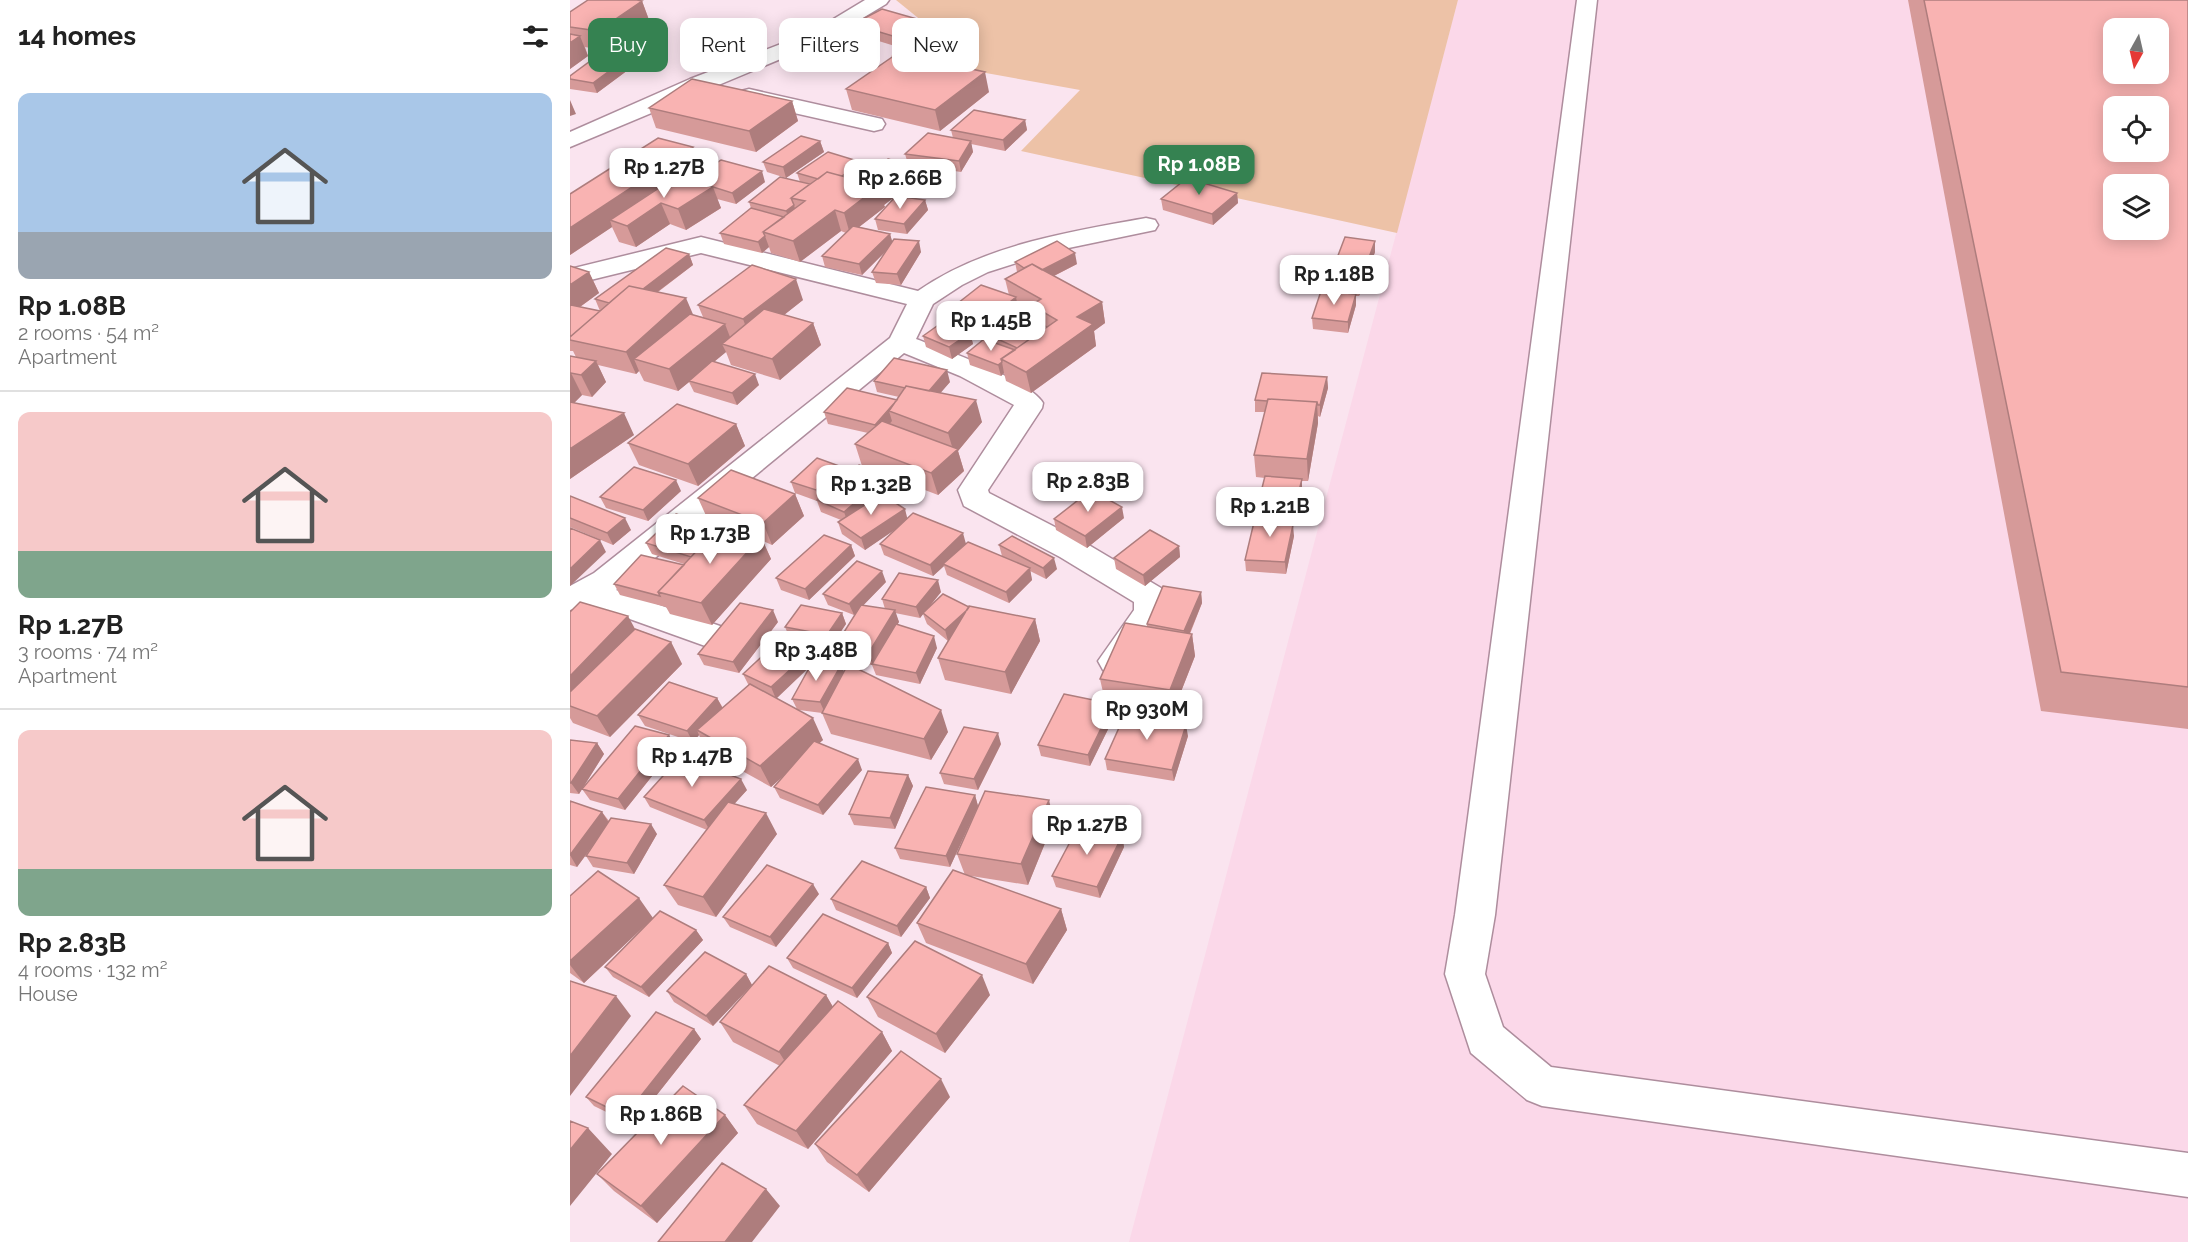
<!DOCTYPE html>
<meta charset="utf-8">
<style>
:root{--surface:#fff;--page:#f6f6f6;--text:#222;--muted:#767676;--line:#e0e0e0;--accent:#358251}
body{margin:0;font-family:Raleway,sans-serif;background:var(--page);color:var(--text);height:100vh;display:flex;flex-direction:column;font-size:22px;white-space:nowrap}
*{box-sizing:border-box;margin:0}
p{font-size:20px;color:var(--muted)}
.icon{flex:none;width:33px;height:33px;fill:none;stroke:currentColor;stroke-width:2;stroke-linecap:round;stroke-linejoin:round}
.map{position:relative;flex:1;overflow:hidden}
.panel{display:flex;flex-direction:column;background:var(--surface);width:570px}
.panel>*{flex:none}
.top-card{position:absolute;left:18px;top:18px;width:570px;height:54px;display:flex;gap:12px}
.needle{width:39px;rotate:188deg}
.controls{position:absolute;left:1533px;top:18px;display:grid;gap:12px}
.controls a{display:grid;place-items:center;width:66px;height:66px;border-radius:12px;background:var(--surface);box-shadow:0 3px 15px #0003;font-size:30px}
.price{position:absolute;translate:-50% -51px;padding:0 14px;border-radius:12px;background:#fff;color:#222;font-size:20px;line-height:39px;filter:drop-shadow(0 2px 3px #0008)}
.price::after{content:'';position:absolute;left:50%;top:36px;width:18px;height:14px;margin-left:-9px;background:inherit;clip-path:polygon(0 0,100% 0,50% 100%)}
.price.selected{background:var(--accent);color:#fff}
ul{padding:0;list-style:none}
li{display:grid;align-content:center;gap:12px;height:318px;padding:0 18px}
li+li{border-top:2px solid var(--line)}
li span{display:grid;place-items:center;height:186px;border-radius:12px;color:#555}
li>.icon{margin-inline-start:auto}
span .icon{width:108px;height:108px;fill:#fffc;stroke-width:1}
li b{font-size:26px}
h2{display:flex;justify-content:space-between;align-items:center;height:72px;padding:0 18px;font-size:26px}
.pill{padding:0 21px;border-radius:12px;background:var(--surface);box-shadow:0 3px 15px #0003;font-size:21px;line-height:54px}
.pill.selected{background:var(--accent);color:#fff}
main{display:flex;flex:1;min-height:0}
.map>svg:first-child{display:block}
.built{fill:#fbd8e9;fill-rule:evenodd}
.green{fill:#edc2a7}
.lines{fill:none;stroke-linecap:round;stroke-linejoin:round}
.minor-casing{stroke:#ae8d9d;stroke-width:3}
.minor{fill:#fff;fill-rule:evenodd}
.wall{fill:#d69a99;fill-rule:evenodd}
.shaded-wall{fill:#ae7d7d}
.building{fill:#f9b3b2;stroke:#ae7d7d;stroke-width:1.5;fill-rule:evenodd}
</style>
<main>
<section class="panel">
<h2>14 homes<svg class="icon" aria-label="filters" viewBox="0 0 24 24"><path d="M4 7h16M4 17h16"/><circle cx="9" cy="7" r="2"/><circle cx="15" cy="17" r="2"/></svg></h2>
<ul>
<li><span style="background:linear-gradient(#a9c7e8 75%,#9aa5b1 0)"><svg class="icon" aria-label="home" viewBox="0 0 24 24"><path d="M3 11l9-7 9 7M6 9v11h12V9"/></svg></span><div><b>Rp 1.08B</b><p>2 rooms · 54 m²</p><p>Apartment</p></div></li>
<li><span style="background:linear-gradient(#f6c9c9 75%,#7fa58c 0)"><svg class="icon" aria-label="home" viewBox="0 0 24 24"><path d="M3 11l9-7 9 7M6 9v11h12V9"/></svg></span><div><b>Rp 1.27B</b><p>3 rooms · 74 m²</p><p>Apartment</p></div></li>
<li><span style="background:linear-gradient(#f6c9c9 75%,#7fa58c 0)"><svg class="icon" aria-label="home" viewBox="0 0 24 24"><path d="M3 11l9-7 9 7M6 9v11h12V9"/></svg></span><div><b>Rp 2.83B</b><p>4 rooms · 132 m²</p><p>House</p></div></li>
</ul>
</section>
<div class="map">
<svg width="1618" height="1242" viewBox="0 0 1618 1242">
<rect width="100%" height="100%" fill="#fae4ef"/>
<path class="built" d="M888,0H1618V1242H559ZM1544,28H1588V74H1544ZM1544,106H1588V152H1544ZM1544,184H1588V230H1544Z"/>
<path class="green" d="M326,0H888L827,233L451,151L510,90L321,56L358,26Z"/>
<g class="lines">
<g class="minor-casing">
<path id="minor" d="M295,0H319L316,4L256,40L0,147V132L120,79L242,32Z
M1007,0H1027L925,915L915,974L933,1027L981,1067L1618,1153V1197L972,1106L957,1100L901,1053L875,974L885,915Z
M179,89L312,119L315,124L312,129L304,131L171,101L168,96L171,91Z
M576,218L585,220L588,225L585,230L484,251L418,272L392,285L363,304L346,339C375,350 458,379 473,403L472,408L418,490L419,493L512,541L591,588L596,596L597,612L593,620L557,670L545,674L533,670L528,661L564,610V602L490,557L394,506L388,490L444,405L390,376L334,353L46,590L150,626L155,635L150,644L138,647L18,604L0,610V586L24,573L320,338L337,304L131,253L0,285V269L131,237L348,291C414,245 498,232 576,218Z"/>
</g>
<use href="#minor" class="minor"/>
</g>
<path class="wall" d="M1338,0H1618V729L1471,711Z
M72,1L79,20L36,51L15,47L18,56L0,69V12Z
M283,24L356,31L328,47L286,34Z
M54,60L58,70L27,93L0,89V76Z
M276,89L419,92L370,131L282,110Z
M222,101L228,121L186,152L86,128L79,108Z
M455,120L457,130L435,151L401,144L403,152L391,172L338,164L335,154L383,138L381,130Z
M250,141L254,152L216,178L197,172L193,162Z
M123,147L130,168L114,178L121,180L195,182L166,204L147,199L151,208L116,230L100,224L66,247L49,242L42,227L0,255V194Z
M291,162L294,172L284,179L289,180L346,167L349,178L314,205L315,207L289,227L320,234L322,242L351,252L331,285L306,283L302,272L317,250L292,275L255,267L252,256L276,233L271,231L230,262L201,253L199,247L192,253L154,244L150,233L181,208L179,202L230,182L227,173Z
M667,193L668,203L643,225L593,210L591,199Z
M355,200L358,210L337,234L308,230L305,219Z
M805,241V252L789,296H786V305L778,333L743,329L742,318L758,292V282Z
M119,254L123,265L88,292L123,315L133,317L128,305L233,300L214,315L243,323L251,345L210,380L161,365L156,352L144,362L189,385L167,405L124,392L119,382L108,391L74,381L69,371L66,374L28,365L36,382L22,397L12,395L4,403L64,435L0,479V356L6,357L3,351H0V266L19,272L29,293L10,307L30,311L25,299Z
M445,262L507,264L484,276L532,302L535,323L524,331L526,346L461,393L436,381L434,373L431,376L400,365L397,353L422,342L421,336L464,322L462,313L447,305L448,308L412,338L400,333L403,344L382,359L356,347L353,336L376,322L374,314L439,295L435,279L447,272Z
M757,377L758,388L750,417L748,416V423L738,481H732V490L726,515L718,514L717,524L724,536L716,574L676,571L675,560L697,523L699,513L690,512L689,500L695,478L686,477L684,455L695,412H685V400Z
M304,381L380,382L370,393L412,422L388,451L394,471L368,495L292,466L285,444L298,433L258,424L254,412L327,400L329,397L307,392Z
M166,424L175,446L128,486L69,465L58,443Z
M275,477L320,488L312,494L337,518L396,543L432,556L429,545L487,569L476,579L460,571L462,580L439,603L377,575L374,566L363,576L314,555L310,544L325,529L295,550L272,534L268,522L271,520L251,512L247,501L225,493L221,482Z
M111,491L78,521L36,508L30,497Z
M225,494L234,516L202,545L193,541L201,559L142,625L100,614L96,607L50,595L44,584L114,564L82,554L76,543L149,527L159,528L138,520L128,498Z
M0,496L61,530L43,545L0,527Z
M554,518L517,548L486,530L484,519Z
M281,545L285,556L239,600L211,590L206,578Z
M609,546L610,557L575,586L546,569L544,558Z
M316,582L293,605L315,609L312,599L371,592L360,606L399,607L465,619L470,641L441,694L375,680L368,658L378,641L357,624L353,614L350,618L325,613L329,622L327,624L367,648L350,684L306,675L302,665L269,659L264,648L287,611L284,615L258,605L253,594Z
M631,592L632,603L620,634H622L625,656L603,712L535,701L530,679L577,627V624Z
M0,612L66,629L101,642L112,664L40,737L3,723L0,718Z
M272,613L276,624L261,646L233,641L246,646L250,657L246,662L274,672L378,732L361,760L261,734L252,713L229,710L253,740L249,743L292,770L253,815L210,798L204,787L215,775L201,787L138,752L129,735L123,742L75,726L68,715L147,698L153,708L179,686L173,674L218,634L215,627ZM240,666L222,699L227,709L206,698Z
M208,622L169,673L134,665L128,654Z
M545,715L520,766L471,756L468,745Z
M618,736L604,781L537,770L535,759Z
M0,740L27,743L34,754L9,794L0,793Z
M431,744L408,790L374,784L370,773Z
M106,746L55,810L20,800L12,789Z
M338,775L343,786L325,829L284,825L279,814Z
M177,790L164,804L207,834L146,917L108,905L94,885L137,830L80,807L74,797Z
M405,795L408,806L484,821L458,885L395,875L387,854L401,821L380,867L330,859L325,848Z
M0,801L32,812L39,821L87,834L64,874L23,867L16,856L25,843L7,867L0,865Z
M552,836L554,847L530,898L486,887L482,876Z
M356,887L360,898L331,937L266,910L261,899Z
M249,894L206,947L160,927L153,917Z
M0,896L126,930L133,940L79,997L43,977L35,967L79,922L14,983L0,973Z
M491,909L497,930L463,984L356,943L347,923Z
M318,943L322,953L287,998L223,968L217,958Z
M176,974L182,985L143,1026L104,1002L97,991Z
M256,995L263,1007L312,1032L322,1051L238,1149L187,1124L174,1105L210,1066L163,1042L150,1022Z
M420,995L375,1053L308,1017L297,997Z
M124,1029L131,1039L63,1125L24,1106L16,1097Z
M380,1097L299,1192L257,1162L245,1144Z
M155,1115L168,1133L87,1223L44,1191L27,1174Z"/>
<path class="shaded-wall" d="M72,1L79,20L36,51L28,31Z
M354,21L356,31L328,47L326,37Z
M10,36L18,56L0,69V43Z
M54,60L58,70L27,93L23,83Z
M415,72L419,92L370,131L365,110Z
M0,100L6,114L0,116Z
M222,101L228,121L186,152L179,131Z
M455,120L457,130L435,151L433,140Z
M250,141L254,152L216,178L213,167Z
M401,141L403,152L391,172L389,161Z
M123,147L130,168L48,223L40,220L42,227L0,255V228Z
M291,162L294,172L266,193L262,182Z
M346,167L349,178L314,205L315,207L280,234L274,213L309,186Z
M192,171L195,182L166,204L162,193Z
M143,187L151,208L116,230L108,209Z
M667,193L668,203L643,225L642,214Z
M355,200L358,210L337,234L334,224Z
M91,203L100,224L66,247L57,226Z
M224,205L227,216L220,222L216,211Z
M265,210L271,231L230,262L223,241Z
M320,234L323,244L292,275L289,264Z
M195,236L199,247L192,253L188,242Z
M349,241L351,252L331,285L327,274Z
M805,241V252L789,296V285Z
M505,253L507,264L466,285L464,274Z
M119,254L123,265L54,317L49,306Z
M19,272L29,293L0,314V285Z
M226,279L233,300L181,341L173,319Z
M786,294V305L778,333V322Z
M446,297L448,308L412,338L409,327Z
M116,298L125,319L64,359L69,371L66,374L56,352Z
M532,302L535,323L524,331L526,346L461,393L456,372L507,317Z
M243,323L251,345L210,380L202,359Z
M155,324L163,345L152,344L156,352L108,391L99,369Z
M400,333L403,344L382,359L379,347Z
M26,361L36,382L22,397L11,375Z
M432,362L434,373L431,376L428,365Z
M377,370L380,382L361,404L357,393Z
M1,373L12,395L0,407V374Z
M185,374L189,385L167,405L162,393Z
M757,377L758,388L750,417V405Z
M328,400L319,411L322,421L309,436L305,425Z
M406,400L412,422L388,451L394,471L368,495L361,473L384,453L378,433Z
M747,402L748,423L738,481L737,459Z
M54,413L64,435L0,479V449Z
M166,424L175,446L128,486L118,464Z
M272,467L276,478L250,502L246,490Z
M316,476L320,488L278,523L274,512Z
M732,479V490L726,515V503Z
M106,480L111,491L78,521L73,510Z
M225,494L234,516L202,545L193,523Z
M552,507L554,518L517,548L515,536Z
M335,509L338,521L295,550L291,538Z
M717,509L718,520L715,535L714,524Z
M55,518L61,530L43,545L37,533Z
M723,525L724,536L716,574L715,562Z
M393,533L396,544L373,564L374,566L363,576L360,565Z
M191,537L201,559L142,625L131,603Z
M30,540L36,552L0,586V569Z
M281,545L285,556L239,600L235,589Z
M609,546L610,557L575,586L573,575Z
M484,558L487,569L476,579L473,568Z
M460,568L462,580L439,603L436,592Z
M312,571L316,582L284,615L279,604Z
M368,580L371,592L350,618L346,607Z
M631,592L632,603L616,642L614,631Z
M400,607L378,641L375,630Z
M203,610L208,622L169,673L163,662Z
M325,610L329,622L303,665L298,654Z
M272,613L276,624L261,646L257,635Z
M58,616L70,638L0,692V676Z
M465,619L470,641L441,694L435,672Z
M622,634L625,656L603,712L600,690Z
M364,636L367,648L350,684L346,673Z
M101,642L112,664L40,737L27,716Z
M246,646L250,657L206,699L201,687Z
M271,665L276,676L255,713L250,702Z
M147,698L153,709L127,730L129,735L123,742L117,731Z
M543,704L545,715L520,766L518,755Z
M371,710L378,732L361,760L354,739Z
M243,718L253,740L201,787L190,766Z
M616,725L618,736L604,781L602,770Z
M428,733L431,744L408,790L404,779Z
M99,735L106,746L55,810L48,799Z
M27,743L34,754L9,794L1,783Z
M288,759L292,770L253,815L248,805Z
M338,775L343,786L325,829L320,818Z
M171,779L177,790L140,831L134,820Z
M405,795L408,806L380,867L376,856Z
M479,800L484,821L458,885L451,864Z
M32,812L39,823L7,867L0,855Z
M196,813L207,834L146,917L133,897Z
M81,824L87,834L64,874L57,863Z
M552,836L554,847L530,898L527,887Z
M243,884L249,894L206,947L200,937Z
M356,887L360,898L331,937L327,926Z
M69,898L83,918L14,983L0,965V961Z
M491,909L497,930L463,984L456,964Z
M126,930L133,940L79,997L71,987Z
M318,943L322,953L287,998L282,988Z
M176,974L182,985L143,1026L136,1016Z
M412,975L420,995L375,1053L366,1034Z
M256,995L267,1014L221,1071L209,1052Z
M46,996L61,1016L0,1096V1056Z
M124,1029L131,1039L63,1125L55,1116Z
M312,1032L322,1051L238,1149L226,1131Z
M371,1079L380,1097L299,1192L287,1175Z
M155,1115L168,1133L87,1223L71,1206Z
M18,1128L42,1154L0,1206V1150Z
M196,1189L210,1206L182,1242H155Z"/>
<path class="building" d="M18,0H67L72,1L28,31L0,27V12Z
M1354,0H1618V687L1491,672ZM1544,28H1588V74H1544ZM1544,106H1588V152H1544ZM1544,184H1588V230H1544Z
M312,9L354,21L326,37L283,24Z
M0,34L10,36L0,43Z
M328,53L415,72L365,110L276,89Z
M27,56L54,60L23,83L0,79V76Z
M122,79L222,101L179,131L79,108Z
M404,110L455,120L433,140L381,130Z
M358,133L401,141L389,161L335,154Z
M231,136L250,141L213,167L193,162Z
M88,138L123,147L0,228V194Z
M258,152L291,162L272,176L257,172L248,179L227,173Z
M318,159L346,167L311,194L309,186L289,180Z
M151,160L192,171L162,193L121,180Z
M257,172L309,186L274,213L265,210L223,241L193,232L235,201L221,198Z
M107,176L143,187L108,209L91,203L57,226L40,220Z
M210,177L240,184L221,198L224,205L216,211L179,202Z
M617,178L667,193L642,214L591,199Z
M326,196L355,200L334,224L305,219Z
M181,208L214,217L193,232L195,236L188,242L150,233Z
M283,226L320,234L289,264L252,256Z
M775,237L805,241L789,285L758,282Z
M324,239L349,241L327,274L302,272Z
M487,241L505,253L472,270L462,264L454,268L445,262Z
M96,248L119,254L73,289L59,286L39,303L25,299Z
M462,264L532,302L507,317L523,324L456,372L431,359L487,320L461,305L471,299L435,279Z
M182,265L226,279L173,319L128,305Z
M0,266L19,272L0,285Z
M411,285L446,297L409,327L374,314Z
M59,286L116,298L56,352L0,340V337Z
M751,291L786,294L778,322L742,318Z
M1,305L30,311L0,337V306Z
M194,309L243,323L202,359L152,344Z
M120,314L155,324L99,369L64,359Z
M450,316L477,327L447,348L421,336Z
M374,321L400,333L379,347L353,336Z
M414,339L445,350L431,359L432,362L428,365L397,353Z
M0,356L26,361L11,375L1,373L0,374Z
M324,358L377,370L359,391L336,386L335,388L304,381Z
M142,361L185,374L162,393L119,381Z
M692,373L757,377L750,405H748L747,402L698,399L697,401L685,400Z
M336,386L406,400L378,433L319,411Z
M277,388L327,400L305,425L254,412Z
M698,399L747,402L737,459L684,455Z
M0,402L54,413L0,449Z
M107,404L166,424L118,464L58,443Z
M312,421L388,449L361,473L285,444Z
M247,458L272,467L246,490L221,482Z
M289,465L316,476L274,512L247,500Z
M64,467L106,480L73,510L30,497Z
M161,470L225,494L193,523L128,498Z
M695,476L732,479L726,503L689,500Z
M521,490L552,507L515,536L484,519Z
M312,494L335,509L291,538L268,522Z
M0,496L55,518L37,533L0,518Z
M700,508L717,509L714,524L723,525L715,562L675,560L684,522L697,523Z
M343,513L393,533L360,565L310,544Z
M106,514L149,527L121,557L76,543Z
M150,526L191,537L131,603L88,592Z
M0,528L30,540L0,569Z
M580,530L609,546L573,575L544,558Z
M254,535L281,545L235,589L206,578Z
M442,536L484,558L473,568L429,545Z
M398,542L460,568L436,592L373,564Z
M71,555L114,565L88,592L90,596L44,584Z
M287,561L312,571L279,604L253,594Z
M329,573L368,580L346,607L312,599Z
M593,586L631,592L614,631L577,624Z
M373,594L399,607L397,610L375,630L353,613Z
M10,602L58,616L0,676V612Z
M170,603L203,610L163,662L128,654Z
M231,605L272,613L257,635L215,627Z
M291,605L325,610L298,654L264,648Z
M399,606L465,619L435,672L368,658Z
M555,623L622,634L600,690L530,679Z
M326,624L364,636L346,673L302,664Z
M65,629L101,642L27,716L0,706V692Z
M216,634L246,646L201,687L173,674Z
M243,661L271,665L250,702L222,699Z
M278,664L371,710L354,739L252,713Z
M99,682L147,698L117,731L68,715Z
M180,684L243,718L190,766L127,730Z
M494,694L543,704L518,755L468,745Z
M557,710L616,725L602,770L535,759Z
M65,726L99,735L48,799L12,789Z
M394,727L428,733L404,779L370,773Z
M0,740L27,743L1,783H0Z
M244,741L288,759L248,805L204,787Z
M111,756L171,779L134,820L74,797Z
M298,771L338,775L320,818L279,814Z
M356,787L405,795L376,856L325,848Z
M415,791L479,800L451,864L387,854Z
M0,801L32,812L0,855Z
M158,802L196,813L133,897L94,885Z
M41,818L81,824L57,863L16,856Z
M509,825L552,836L527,887L482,876Z
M292,861L356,887L327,926L261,899Z
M197,865L243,884L200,937L153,917Z
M383,870L491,909L456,964L347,923Z
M28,871L69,898L0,961V896Z
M90,911L126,930L71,987L35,967Z
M253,914L318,943L282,988L217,958Z
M345,941L412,975L366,1034L297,997Z
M135,952L176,974L136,1016L97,991Z
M199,966L256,995L209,1052L150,1022Z
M0,981L46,996L0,1056Z
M268,1001L312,1032L226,1131L174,1105Z
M86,1012L124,1029L55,1116L16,1097Z
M331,1051L371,1079L287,1175L245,1144Z
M113,1086L155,1115L71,1206L27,1174Z
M0,1121L18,1128L0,1150Z
M152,1163L196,1189L155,1242H88Z"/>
</svg>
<div class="controls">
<a><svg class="needle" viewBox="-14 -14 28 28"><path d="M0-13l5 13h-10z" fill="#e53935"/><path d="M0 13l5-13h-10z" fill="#767676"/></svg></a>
<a><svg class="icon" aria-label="locate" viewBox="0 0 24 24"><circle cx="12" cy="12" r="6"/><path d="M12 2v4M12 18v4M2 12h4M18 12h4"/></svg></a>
<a><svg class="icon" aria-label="layers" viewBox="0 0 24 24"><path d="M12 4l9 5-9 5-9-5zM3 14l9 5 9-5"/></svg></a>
</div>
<b class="price selected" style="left:629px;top:196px">Rp 1.08B</b>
<b class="price" style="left:94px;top:199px">Rp 1.27B</b>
<b class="price" style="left:330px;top:210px">Rp 2.66B</b>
<b class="price" style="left:764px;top:306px">Rp 1.18B</b>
<b class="price" style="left:421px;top:352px">Rp 1.45B</b>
<b class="price" style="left:518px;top:513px">Rp 2.83B</b>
<b class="price" style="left:301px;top:516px">Rp 1.32B</b>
<b class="price" style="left:700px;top:538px">Rp 1.21B</b>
<b class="price" style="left:140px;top:565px">Rp 1.73B</b>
<b class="price" style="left:246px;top:682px">Rp 3.48B</b>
<b class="price" style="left:577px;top:741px">Rp 930M</b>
<b class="price" style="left:122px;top:788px">Rp 1.47B</b>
<b class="price" style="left:517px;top:856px">Rp 1.27B</b>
<b class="price" style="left:91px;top:1146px">Rp 1.86B</b>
<div class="top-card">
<a class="pill selected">Buy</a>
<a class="pill">Rent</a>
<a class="pill">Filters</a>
<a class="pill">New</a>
</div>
</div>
</main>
